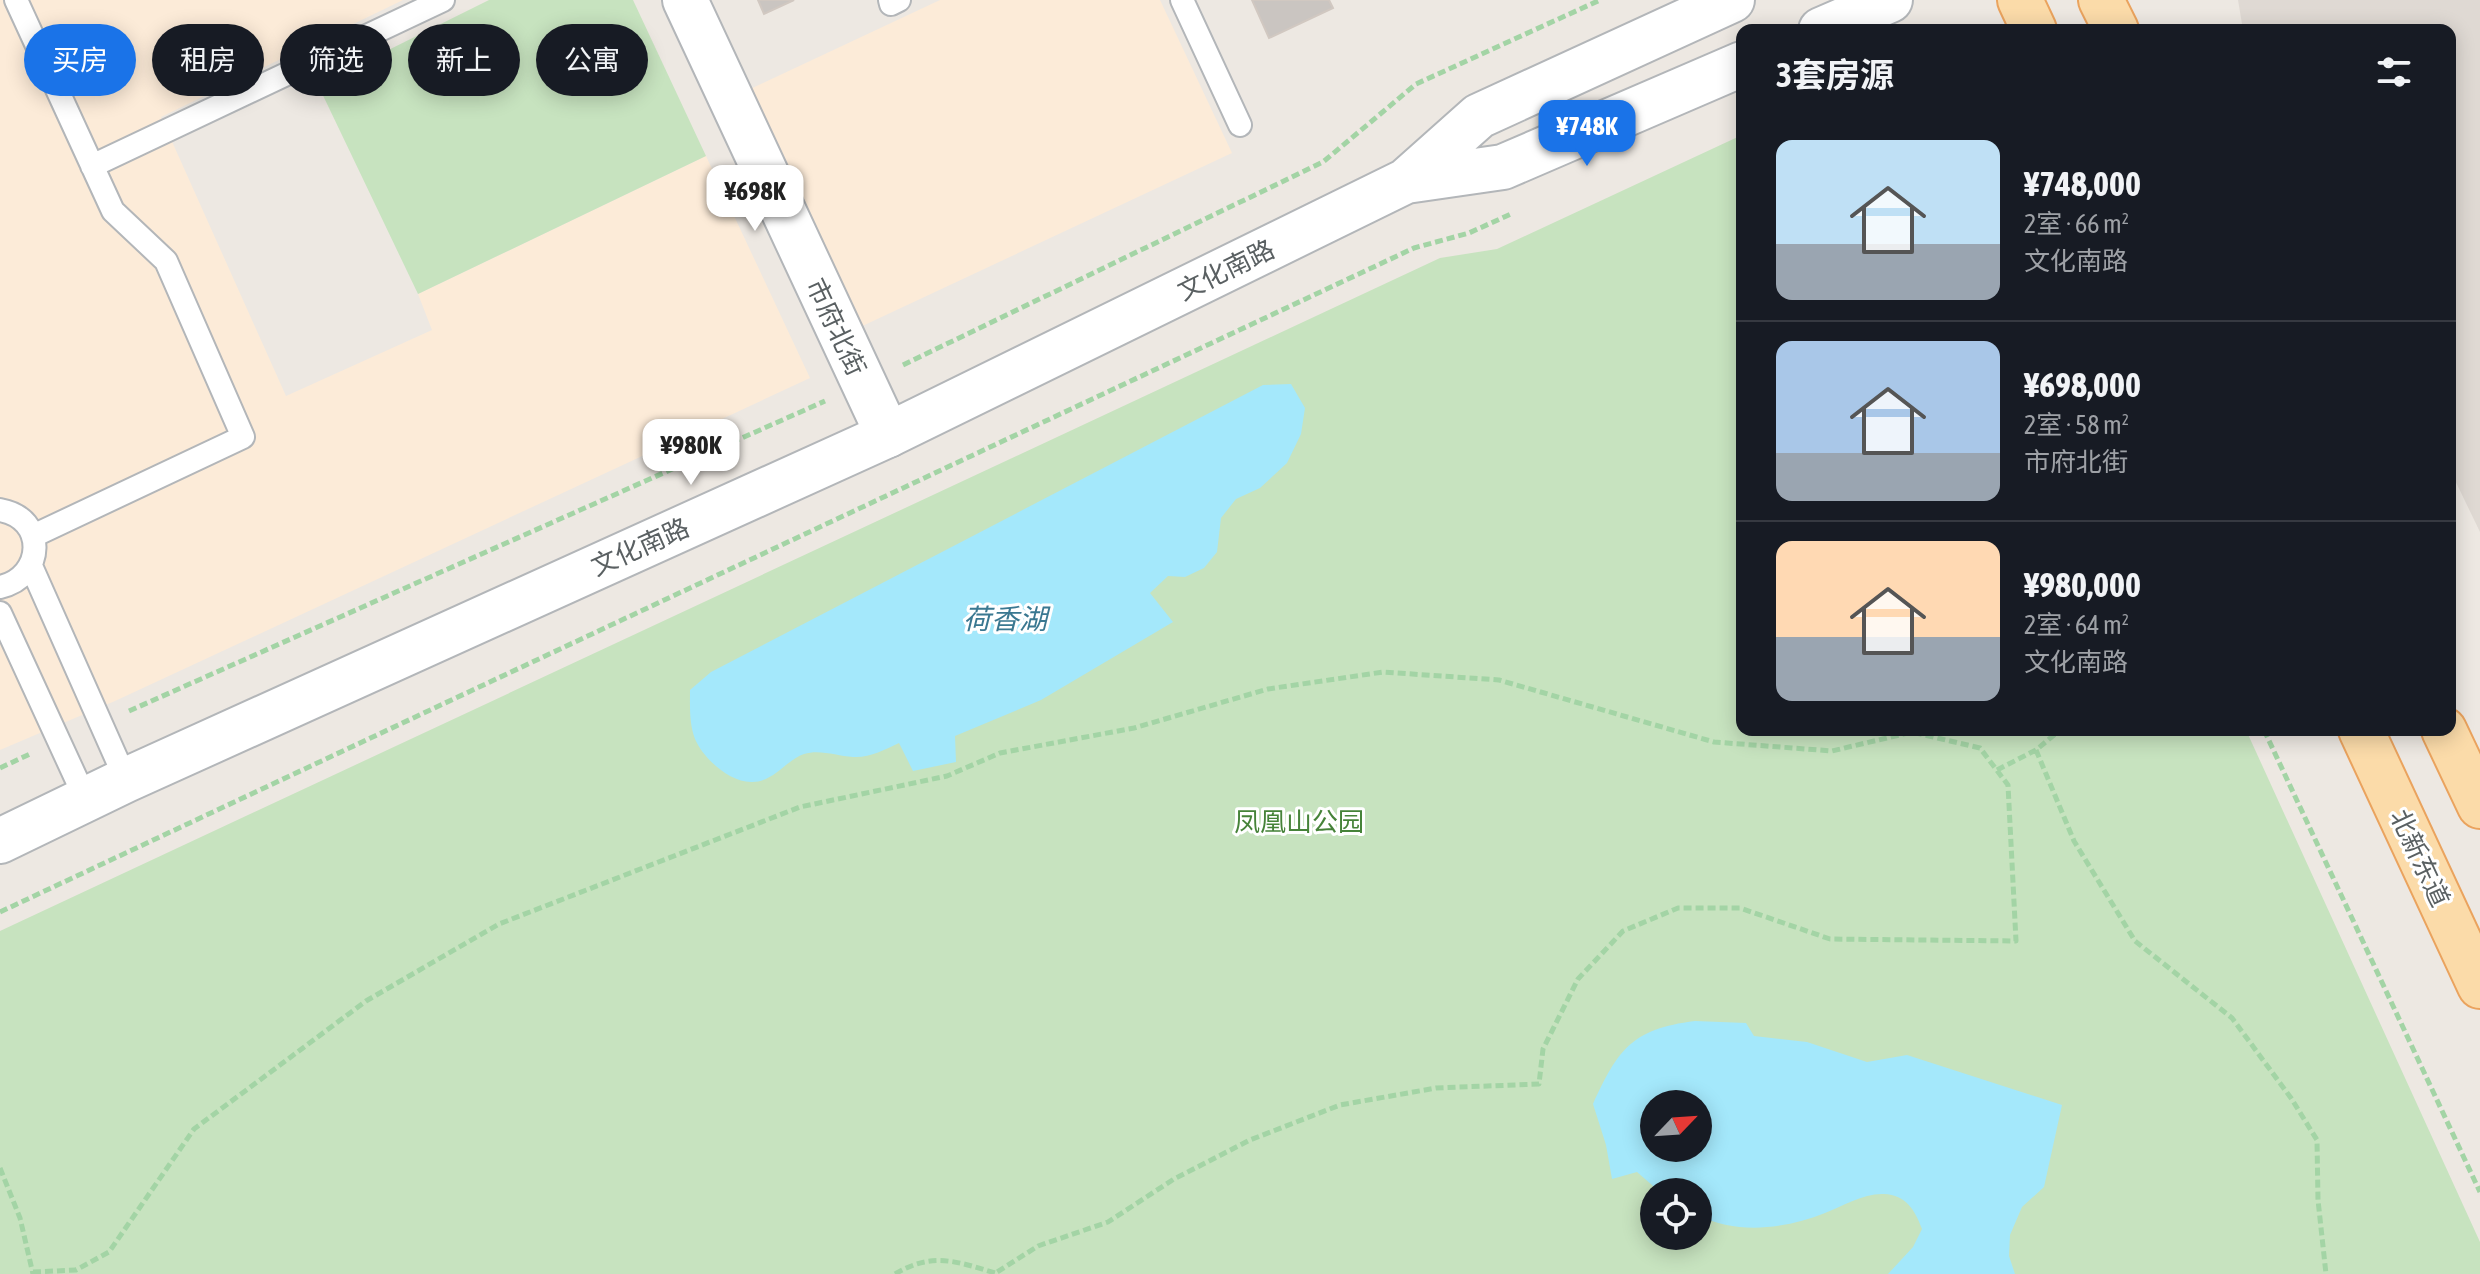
<!DOCTYPE html>
<html lang="zh">
<meta charset="utf-8">
<style>
:root{--surface:#171b24;--page:#242831;--text:#f1f3f6;--muted:#9ea1a6;--line:#363941;--accent:#1a73e8}
body{margin:0;font-family:"Asap Condensed","Noto Sans SC",sans-serif;background:var(--page);color:var(--text);height:100vh;display:flex;flex-direction:column;font-size:30px;white-space:nowrap}
*{box-sizing:border-box;margin:0}
p{font-size:26px;color:var(--muted)}
.icon{flex:none;width:44px;height:44px;fill:none;stroke:currentColor;stroke-width:2;stroke-linecap:round;stroke-linejoin:round}
.map{position:relative;flex:1;overflow:hidden}
.side{position:absolute;left:1736px;top:24px;width:720px;height:712px;display:flex;flex-direction:column;background:var(--surface);border-radius:16px;box-shadow:0 4px 20px #0003}
.side>*{flex:none}
.guide{position:absolute;left:24px;top:24px;width:760px;height:72px;display:flex;gap:16px}
.needle{width:52px;rotate:65deg}
.controls{position:absolute;left:1640px;top:1090px;display:grid;gap:16px}
.controls a{display:grid;place-items:center;width:72px;height:72px;border-radius:50%;background:var(--surface);box-shadow:0 4px 20px #0003;font-size:40px}
.price{position:absolute;translate:-50% -68px;padding:0 18px;border-radius:16px;background:#fff;color:#222;font-size:26px;line-height:52px;filter:drop-shadow(0 2px 4px #0008)}
.price::after{content:'';position:absolute;left:50%;top:48px;width:24px;height:18px;margin-left:-12px;background:inherit;clip-path:polygon(0 0,100% 0,50% 100%)}
.price.current{background:var(--accent);color:#fff}
ul{padding:0;list-style:none}
li{display:flex;align-items:center;gap:24px;height:200px;padding:0 40px}
li+li{border-top:2px solid var(--line)}
li span{display:grid;place-items:center;flex:none;width:224px;height:160px;border-radius:16px;color:#555}
li>.icon{margin-inline-start:auto}
span .icon{width:96px;height:96px;fill:#fffc;stroke-width:1}
li b{font-size:34px}
h2{display:flex;justify-content:space-between;align-items:center;height:96px;padding:0 40px;font-size:34px}
.tag{padding:0 28px;border-radius:36px;background:var(--surface);box-shadow:0 4px 20px #0003;font-size:28px;line-height:72px}
.tag.current{background:var(--accent);color:#fff}
.map>svg:first-child{display:block}
.commercial{fill:#fcebd8}
.education{fill:#dfd9d3}
.green{fill:#c7e3bf;fill-rule:evenodd}
.water{fill:#a4e8fb;fill-rule:evenodd}
.building{fill:#cac5c1;stroke:#d1c8c1;stroke-width:2}
.lines{fill:none;stroke-linecap:round;stroke-linejoin:round}
.service-casing{stroke:#b3b6b9;stroke-width:26}
.minor-casing{stroke:#b3b6b9;stroke-width:48}
.tertiary-casing{stroke:#b3b6b9;stroke-width:48}
.primary-casing{stroke:#eaa35e;stroke-width:48}
.path{stroke:#a3d4a5;stroke-width:5;stroke-dasharray:8 4;stroke-linecap:butt}
.service{stroke:#fff;stroke-width:22}
.minor{stroke:#fff;stroke-width:44}
.tertiary{stroke:#fff;stroke-width:44}
.primary{stroke:#fbdba9;stroke-width:44}
.labels{text-anchor:middle;stroke-width:6;stroke-linejoin:round;paint-order:stroke}
.street-label{font-size:26px;fill:#5a6062;stroke:#fff}
.park-label{font-size:26px;fill:#468339;stroke:#fff}
.water-label{font-size:28px;font-style:italic;fill:#3a7891;stroke:#fff}
</style>
<div class="map">
<svg width="2480" height="1274" viewBox="0 0 2480 1274">
<rect width="100%" height="100%" fill="#ede8e2"/>
<path class="commercial" d="M0,0H403L161,117L286,396L432,330L418,294L706,156L810,378L115,701L0,750Z
M940,0H1160L1232,153L856,329L744,92Z"/>
<path class="education" d="M2238,0H2480V532L2450,470V30H2243Z"/>
<path class="green" d="M489,0H633L706,156L418,294L318,85Z
M1742,135V730H2246L2480,1242V1274H0V931L1440,258L1497,249ZM1654,1104H1698V1148H1654ZM1654,1192H1698V1236H1654Z"/>
<path class="water" d="M1291,384L1305,408L1301,434L1287,463L1260,488L1236,499L1221,518L1217,552L1204,568L1185,577L1168,576L1150,593L1173,622L1041,700L955,736L956,762L913,771L899,743C884,750 870,758 853,757C837,756 820,749 804,754C786,760 773,783 751,782C729,782 703,758 695,739C689,723 690,706 690,690L711,672L1263,385Z
M1695,1021L1746,1023L1754,1036L1807,1042L1867,1062L1907,1055L2062,1105L2044,1187L2022,1207L2010,1235L2009,1256L2015,1274H1888L1913,1247L1922,1229C1915,1210 1906,1195 1884,1194C1864,1193 1843,1206 1825,1213C1785,1229 1737,1235 1698,1215V1192H1660L1637,1172L1612,1179L1606,1145L1593,1104C1618,1050 1631,1029 1695,1021ZM1698,1104V1148H1654V1104Z"/>
<path class="building" d="M758,0H794L764,14Z
M1252,0H1329L1333,8L1269,38Z"/>
<g class="lines">
<g class="service-casing">
<path id="service" d="M16,0L113,211L166,261L243,437L33,536
M890,0L891,4L899,0
M1182,0L1240,125
M92,166L443,0
M0,510C47,518 45,577 0,587
M31,566L126,780
M0,613L86,800"/>
</g>
<g class="minor-casing">
<path id="minor" d="M685,0L888,435"/>
</g>
<g class="tertiary-casing">
<path id="tertiary" d="M1821,30L1890,0
M1406,181L1503,167L1742,64
M0,841L126,780L888,435L1406,181L1479,116L1732,0"/>
</g>
<g class="primary-casing">
<path id="primary" d="M2020,0L2034,30
M2101,0L2116,30
M2361,730L2480,986
M2444,730L2480,806"/>
</g>
<path class="path" d="M903,365L1323,162L1416,84L1600,0
M129,711L825,401
M2264,730L2480,1192
M2036,750L2074,841L2135,941L2232,1018L2291,1098L2317,1140L2318,1200L2326,1274
M0,768L32,753
M1997,770L2036,750L2060,730
M0,912L1414,248L1469,233L1513,213
M0,1168L20,1218L33,1274
M33,1272L76,1270L109,1252L194,1129L366,1001L499,924L800,807L947,776L1000,753L1134,728L1268,689L1383,672L1499,680L1714,742L1832,751L1912,732L1980,748L2008,785L2016,941L1830,939L1740,908H1678L1623,931L1578,979L1543,1049L1539,1084L1436,1088L1340,1105L1250,1140L1174,1179L1108,1222L1038,1246L994,1274
M895,1274C932,1252 956,1261 995,1273"/>
<use href="#service" class="service"/>
<use href="#minor" class="minor"/>
<use href="#tertiary" class="tertiary"/>
<use href="#primary" class="primary"/>
</g>
<g class="labels">
<g class="street-label">
<text transform="translate(1226 270) rotate(-26)" y="9">文化南路</text>
<text transform="translate(836 327) rotate(65)" y="9">市府北街</text>
<text transform="translate(640 547) rotate(-24)" y="9">文化南路</text>
<text transform="translate(2420 858) rotate(65)" y="9">北新东道</text>
</g>
<g class="park-label">
<text x="1299" y="831">凤凰山公园</text>
</g>
<g class="water-label">
<text x="1005" y="629">荷香湖</text>
</g>
</g>
</svg>
<div class="controls">
<a><svg class="needle" viewBox="-14 -14 28 28"><path d="M0-13l5 13h-10z" fill="#e53935"/><path d="M0 13l5-13h-10z" fill="#9ea1a6"/></svg></a>
<a><svg class="icon" aria-label="locate" viewBox="0 0 24 24"><circle cx="12" cy="12" r="6"/><path d="M12 2v4M12 18v4M2 12h4M18 12h4"/></svg></a>
</div>
<b class="price current" style="left:1587px;top:168px">¥748K</b>
<b class="price" style="left:755px;top:233px">¥698K</b>
<b class="price" style="left:691px;top:487px">¥980K</b>
<div class="guide">
<a class="tag current">买房</a>
<a class="tag">租房</a>
<a class="tag">筛选</a>
<a class="tag">新上</a>
<a class="tag">公寓</a>
</div>
<section class="side">
<h2>3套房源<svg class="icon" aria-label="filters" viewBox="0 0 24 24"><path d="M4 7h16M4 17h16"/><circle cx="9" cy="7" r="2"/><circle cx="15" cy="17" r="2"/></svg></h2>
<ul>
<li><span style="background:linear-gradient(#bfe0f5 65%,#9aa5b1 0)"><svg class="icon" aria-label="home" viewBox="0 0 24 24"><path d="M3 11l9-7 9 7M6 9v11h12V9"/></svg></span><div><b>¥748,000</b><p>2室 · 66 m²</p><p>文化南路</p></div></li>
<li><span style="background:linear-gradient(#a9c7e8 70%,#9aa5b1 0)"><svg class="icon" aria-label="home" viewBox="0 0 24 24"><path d="M3 11l9-7 9 7M6 9v11h12V9"/></svg></span><div><b>¥698,000</b><p>2室 · 58 m²</p><p>市府北街</p></div></li>
<li><span style="background:linear-gradient(#ffd9b3 60%,#9aa5b1 0)"><svg class="icon" aria-label="home" viewBox="0 0 24 24"><path d="M3 11l9-7 9 7M6 9v11h12V9"/></svg></span><div><b>¥980,000</b><p>2室 · 64 m²</p><p>文化南路</p></div></li>
</ul>
</section>
</div>
